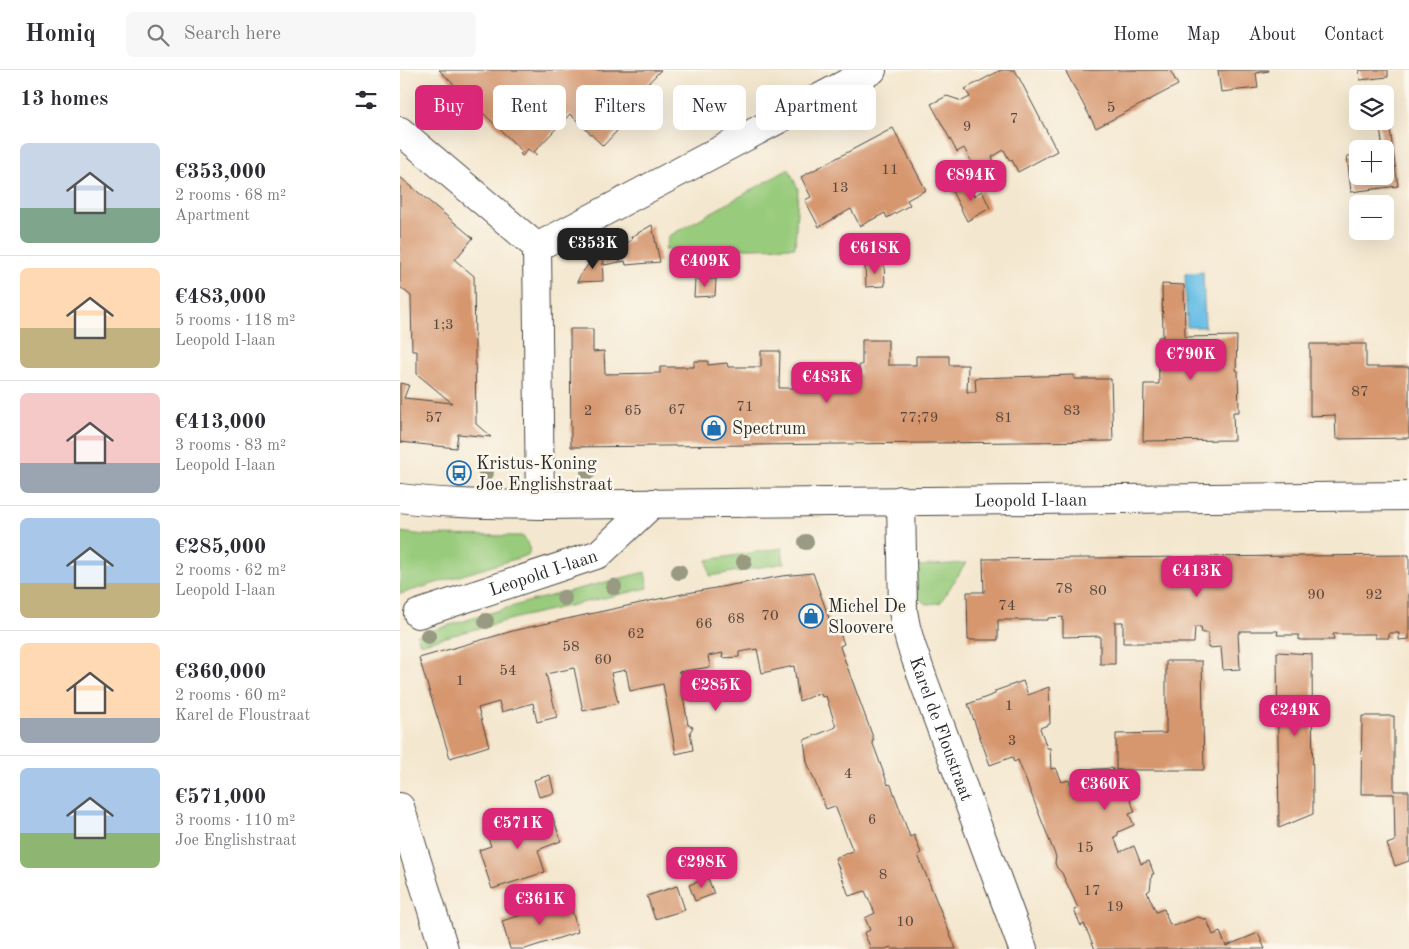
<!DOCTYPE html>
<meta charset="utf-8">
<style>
:root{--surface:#fff;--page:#f7f7f7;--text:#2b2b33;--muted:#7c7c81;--line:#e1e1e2;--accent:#db2777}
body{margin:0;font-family:"Old Standard TT",serif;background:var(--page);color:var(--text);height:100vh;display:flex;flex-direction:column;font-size:19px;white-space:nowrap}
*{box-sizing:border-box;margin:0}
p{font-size:16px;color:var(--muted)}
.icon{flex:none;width:28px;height:28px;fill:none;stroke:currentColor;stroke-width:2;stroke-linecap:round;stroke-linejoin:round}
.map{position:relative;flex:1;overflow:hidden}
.drawer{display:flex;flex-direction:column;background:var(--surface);width:400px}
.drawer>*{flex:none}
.guide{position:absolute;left:15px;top:15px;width:475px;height:45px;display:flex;gap:10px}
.buttons{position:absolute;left:949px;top:15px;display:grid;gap:10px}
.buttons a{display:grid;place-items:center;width:45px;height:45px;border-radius:8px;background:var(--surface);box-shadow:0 5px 20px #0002;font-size:25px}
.price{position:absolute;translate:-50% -42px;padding:0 11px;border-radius:10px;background:var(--accent);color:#fff;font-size:16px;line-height:32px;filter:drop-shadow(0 1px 2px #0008)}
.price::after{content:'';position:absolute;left:50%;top:30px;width:15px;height:11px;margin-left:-8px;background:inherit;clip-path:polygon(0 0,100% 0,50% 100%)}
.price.selected{background:#222;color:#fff}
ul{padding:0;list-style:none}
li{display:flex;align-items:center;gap:15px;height:125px;padding:0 20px}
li+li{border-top:1px solid var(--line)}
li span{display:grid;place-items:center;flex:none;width:140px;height:100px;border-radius:8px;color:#555}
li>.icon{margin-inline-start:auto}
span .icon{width:60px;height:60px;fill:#fffc;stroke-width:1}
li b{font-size:21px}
h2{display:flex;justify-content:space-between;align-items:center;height:60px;padding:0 20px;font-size:21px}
.chip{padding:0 18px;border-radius:8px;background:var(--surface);box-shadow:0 5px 20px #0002;font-size:18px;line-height:45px}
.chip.selected{background:var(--accent);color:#fff}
header{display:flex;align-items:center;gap:30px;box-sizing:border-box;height:70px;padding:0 25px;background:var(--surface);border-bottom:1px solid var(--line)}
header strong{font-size:24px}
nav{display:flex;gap:28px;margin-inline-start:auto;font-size:18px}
.search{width:350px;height:45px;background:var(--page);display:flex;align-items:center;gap:12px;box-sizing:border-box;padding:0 18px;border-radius:8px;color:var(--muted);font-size:19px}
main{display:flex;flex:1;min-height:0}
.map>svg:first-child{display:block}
.green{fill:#98cb7b;stroke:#627b53}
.water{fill:#68bee5;stroke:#4a7488}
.building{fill:#d6966e}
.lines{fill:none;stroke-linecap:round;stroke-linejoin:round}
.minor-casing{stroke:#494744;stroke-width:30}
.minor{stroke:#fff;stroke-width:28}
.tree{fill:#989a82}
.labels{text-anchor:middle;stroke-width:5;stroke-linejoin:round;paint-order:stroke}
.number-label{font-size:15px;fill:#56463c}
.poi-label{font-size:18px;fill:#2b2b2b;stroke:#fbf7ec;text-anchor:start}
.street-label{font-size:18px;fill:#2b2b2b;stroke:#fbf7ec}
</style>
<header>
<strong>Homiq</strong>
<div class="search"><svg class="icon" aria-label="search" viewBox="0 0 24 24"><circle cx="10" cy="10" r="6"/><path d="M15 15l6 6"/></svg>Search here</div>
<nav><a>Home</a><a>Map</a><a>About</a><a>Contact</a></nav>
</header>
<main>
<section class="drawer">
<h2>13 homes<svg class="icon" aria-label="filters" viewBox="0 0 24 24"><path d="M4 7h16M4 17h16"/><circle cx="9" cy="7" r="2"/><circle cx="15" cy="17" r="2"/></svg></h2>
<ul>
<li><span style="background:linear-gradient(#c9d6e8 65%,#7fa58c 0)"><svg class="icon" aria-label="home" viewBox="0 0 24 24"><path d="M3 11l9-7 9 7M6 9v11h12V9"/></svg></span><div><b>€353,000</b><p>2 rooms · 68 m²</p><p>Apartment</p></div></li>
<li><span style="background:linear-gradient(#ffd9b3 60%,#c2b280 0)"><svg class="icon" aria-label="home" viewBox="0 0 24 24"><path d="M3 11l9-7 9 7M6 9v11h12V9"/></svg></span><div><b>€483,000</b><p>5 rooms · 118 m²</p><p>Leopold I-laan</p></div></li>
<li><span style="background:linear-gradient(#f6c9c9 70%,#9aa5b1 0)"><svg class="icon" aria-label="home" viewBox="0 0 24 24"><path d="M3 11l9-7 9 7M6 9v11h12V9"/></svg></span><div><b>€413,000</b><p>3 rooms · 83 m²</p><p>Leopold I-laan</p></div></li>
<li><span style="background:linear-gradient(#a9c7e8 65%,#c2b280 0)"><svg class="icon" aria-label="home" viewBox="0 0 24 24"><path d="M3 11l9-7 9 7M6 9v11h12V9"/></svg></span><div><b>€285,000</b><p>2 rooms · 62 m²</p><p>Leopold I-laan</p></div></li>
<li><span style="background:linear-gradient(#ffd9b3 75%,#9aa5b1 0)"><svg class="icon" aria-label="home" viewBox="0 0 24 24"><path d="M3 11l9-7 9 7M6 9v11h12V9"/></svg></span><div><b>€360,000</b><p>2 rooms · 60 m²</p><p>Karel de Floustraat</p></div></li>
<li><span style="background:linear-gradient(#a9c7e8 65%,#8fb573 0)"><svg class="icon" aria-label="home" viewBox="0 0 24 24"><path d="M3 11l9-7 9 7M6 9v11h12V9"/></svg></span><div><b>€571,000</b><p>3 rooms · 110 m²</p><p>Joe Englishstraat</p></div></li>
</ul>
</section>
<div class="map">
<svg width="1009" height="879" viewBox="0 0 1009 879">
<rect width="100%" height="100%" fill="#fbf7ec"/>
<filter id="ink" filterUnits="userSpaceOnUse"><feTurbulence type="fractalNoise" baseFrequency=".02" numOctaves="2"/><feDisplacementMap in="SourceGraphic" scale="10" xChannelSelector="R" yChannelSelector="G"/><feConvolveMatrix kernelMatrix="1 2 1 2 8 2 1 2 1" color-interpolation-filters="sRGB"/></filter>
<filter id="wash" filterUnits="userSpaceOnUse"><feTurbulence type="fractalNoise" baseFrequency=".0096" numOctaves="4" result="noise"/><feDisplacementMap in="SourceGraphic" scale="20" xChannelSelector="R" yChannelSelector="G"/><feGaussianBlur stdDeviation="1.12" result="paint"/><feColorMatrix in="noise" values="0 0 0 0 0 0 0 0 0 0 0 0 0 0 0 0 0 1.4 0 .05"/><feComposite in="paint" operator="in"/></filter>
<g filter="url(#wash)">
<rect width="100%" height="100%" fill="#f4e7cf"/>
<path class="green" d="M389,99L398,119L395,177L265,180L269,166Z
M0,462L24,465L122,466C129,471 130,477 129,484L125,486L0,524Z
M382,478L384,493L310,506L307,490Z
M566,493L540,533L526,534L517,527L516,496Z
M245,502L248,518L120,547L20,574L17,565L127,532Z"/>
<path class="water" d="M803,202L805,257H787L785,203Z"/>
<g id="blocks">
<path class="building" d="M39,0H261L216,46L218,49L217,50L206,39L200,45L217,61L203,76L170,44L134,82L137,84L135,85L128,79L122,86L120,84L123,82Z
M601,0H615L657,81L618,102L612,90L610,91L604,80L592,87L597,97L577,108L569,92L571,91L564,78L557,82L531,34L547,26L562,31L570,27L565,19Z
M665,0H770L778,15L696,58Z
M818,0H869V1L856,3L858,18L821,22Z
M959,0H988V7L960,10Z
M988,45L998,116L951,122L947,86L958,85V106H985V79H983L979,51H985V46Z
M493,58L526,120L507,130L510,135L487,148L485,143L460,156L451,139L419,157L405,130L411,127L401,107Z
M0,107L73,168L55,190L74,206L76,354L91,367L58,364L56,378L0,372V313L9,315L4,328L52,333L17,304V281H12L11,226L0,217Z
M568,113L574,126L582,121L590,138L567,151L552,121Z
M252,155L260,192L226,195L225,191L204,195V185L232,170L231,167Z
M202,181L203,211L177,212L180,206L192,189Z
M484,193L485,216L466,217L465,195Z
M316,209L315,226L294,227L295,210Z
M762,214L784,215L785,267L837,266L836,300L838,301L839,342H833L834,370L743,371L744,314H759L758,267H763Z
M170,259H193V282L204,281L205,304L260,303V297H294V291H308V295L327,293L328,297H361V281H380L379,318H395L394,305L460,304L459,295H462V270H488V295H516V286H549V295H568L567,322H576L575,308L674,305V309H711L713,371L171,377Z
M910,274H966V297H1009V368L936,369L935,345L910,346Z
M1009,485V569L999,570V563H989V568H975V564H933L934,570H899V565H877L878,561H840V563H838L840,599L823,600L821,577L808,578V563H802L801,557H795L794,573H723V552H715V594H700V566L663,567V547L648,548V550H598V570H568L567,522H584L583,489Z
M413,503L432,557L437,555L444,574L440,576L441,580L474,670L472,671L488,715L490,714L491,715L510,767L514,765L521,783L518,785L556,879H492L491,877L485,879H471L464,863L470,860L465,848L475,843L465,821L449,826L435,788L453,781L435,736L426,739L407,692L404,670L436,657L426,626L422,627L421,623L399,631L394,596L362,603L357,579L339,582V587L322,588L323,583L308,586L310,597L278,602L284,606L286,615L282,620L288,655L293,657L290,662L293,680L276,684L263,614L230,621L226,600L211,603L218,633L183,641L174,598L146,604L157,647L137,652L133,633L102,642L99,632L78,638L89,676L50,688L19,588L116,560L282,524L382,506Z
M877,582L912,584L913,744L879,758Z
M766,591H802L804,700H719L735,742L729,744L734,755L718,762V765L714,767L720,782L734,776L741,794L749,791L754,804H752L750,820L747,822L756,842L764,839L769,853L774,856L798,847L807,850L813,865L820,862L826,876L858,863L865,879H781V878L778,879H695L684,854L681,856L674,840L678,838L662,803L657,798L655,793L656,787L618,690L614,692L612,687L590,695L568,634L595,624V621L623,611L628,625L649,617L650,654L640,658L647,678H650L651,699L656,698L662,712L669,710L674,727L683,723V700L712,698L714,704L719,700H716V664L766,663Z
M962,646H994V721H1009V791L995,796L987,774L995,771L994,724H961Z
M150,705L154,723L139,727L134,710Z
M151,742L161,771L138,780L145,802L92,819L79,780L91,776L86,763Z
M308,808L314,824L295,831L289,815Z
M277,816L285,840L255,849L247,826Z
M169,830L178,862L125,879H110L102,851Z"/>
</g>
</g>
<g filter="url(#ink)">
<use href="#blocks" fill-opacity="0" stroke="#494744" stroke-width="1"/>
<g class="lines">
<g class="minor-casing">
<g id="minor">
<path d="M0,61L137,177L140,435"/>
<path d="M137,177L472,0"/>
<path id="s1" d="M0,428C46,434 93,434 140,435L1009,426"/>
<path id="s2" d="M501,430L503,541L506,557L511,575L524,612L623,879"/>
<path id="s3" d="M18,544L199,484L253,433"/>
<path d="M0,737L44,879"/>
</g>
</g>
<use href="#minor" class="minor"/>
</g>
<g class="tree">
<circle cx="188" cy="402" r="8"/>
<circle cx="86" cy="403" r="8"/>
<circle cx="406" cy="472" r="8"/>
<circle cx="344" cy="492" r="8"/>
<circle cx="279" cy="502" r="8"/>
<circle cx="214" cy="517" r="8"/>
<circle cx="164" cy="528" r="8"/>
<circle cx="86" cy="551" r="8"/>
<circle cx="28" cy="566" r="8"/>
</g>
</g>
<defs>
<g id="shop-ring" transform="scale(1.25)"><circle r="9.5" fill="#fbf7ec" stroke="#1f6fb2" stroke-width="1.5"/><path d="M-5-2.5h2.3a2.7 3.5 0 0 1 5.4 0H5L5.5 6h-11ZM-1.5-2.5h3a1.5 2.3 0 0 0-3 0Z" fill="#1f6fb2"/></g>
<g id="bus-ring" transform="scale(1.25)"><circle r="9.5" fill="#fbf7ec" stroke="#1f6fb2" stroke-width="1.5"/><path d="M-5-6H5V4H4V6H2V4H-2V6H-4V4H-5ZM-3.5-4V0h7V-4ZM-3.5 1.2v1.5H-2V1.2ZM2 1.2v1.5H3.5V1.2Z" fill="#1f6fb2"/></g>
</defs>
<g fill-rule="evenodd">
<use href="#shop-ring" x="314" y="358"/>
<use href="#bus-ring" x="59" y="403"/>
<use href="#shop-ring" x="411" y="546"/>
</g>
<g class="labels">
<g class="number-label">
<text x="711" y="42">5</text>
<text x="614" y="53">7</text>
<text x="567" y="61">9</text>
<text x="490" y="104">11</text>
<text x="440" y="122">13</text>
<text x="43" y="259">1;3</text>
<text x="960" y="326">87</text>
<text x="345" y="341">71</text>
<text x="277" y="344">67</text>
<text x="188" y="345">2</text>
<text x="233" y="345">65</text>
<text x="672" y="345">83</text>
<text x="34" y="352">57</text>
<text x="519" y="352">77;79</text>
<text x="604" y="352">81</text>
<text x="664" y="523">78</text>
<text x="698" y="525">80</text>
<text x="916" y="529">90</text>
<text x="974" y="529">92</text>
<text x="607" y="540">74</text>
<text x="370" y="550">70</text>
<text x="336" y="553">68</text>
<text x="304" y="558">66</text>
<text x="236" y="568">62</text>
<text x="171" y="581">58</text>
<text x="203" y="594">60</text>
<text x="108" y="605">54</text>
<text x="60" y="615">1</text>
<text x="609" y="640">1</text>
<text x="612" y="675">3</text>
<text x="448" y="708">4</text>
<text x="472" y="754">6</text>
<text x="685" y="782">15</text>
<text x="483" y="809">8</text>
<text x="692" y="825">17</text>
<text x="715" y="841">19</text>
<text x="505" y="856">10</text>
</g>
<g class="poi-label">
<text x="332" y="364">Spectrum</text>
<text x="76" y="399">Kristus-Koning<tspan x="76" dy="21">Joe Englishstraat</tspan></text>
<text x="428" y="542">Michel De<tspan x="428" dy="21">Sloovere</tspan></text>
</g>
<g class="street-label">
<text dy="6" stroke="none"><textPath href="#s1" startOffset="631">Leopold I-laan</textPath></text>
<text dy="6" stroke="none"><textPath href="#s3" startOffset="132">Leopold I-laan</textPath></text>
<text dy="6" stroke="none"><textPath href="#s2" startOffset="235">Karel de Floustraat</textPath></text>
</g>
</g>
</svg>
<div class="buttons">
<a><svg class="icon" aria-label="layers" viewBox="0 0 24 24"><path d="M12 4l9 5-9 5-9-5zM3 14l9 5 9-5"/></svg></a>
<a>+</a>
<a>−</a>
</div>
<b class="price" style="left:571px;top:132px">€894K</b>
<b class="price selected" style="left:193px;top:200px">€353K</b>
<b class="price" style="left:475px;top:205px">€618K</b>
<b class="price" style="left:305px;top:218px">€409K</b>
<b class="price" style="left:791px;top:311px">€790K</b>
<b class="price" style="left:427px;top:334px">€483K</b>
<b class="price" style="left:797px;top:528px">€413K</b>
<b class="price" style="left:316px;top:642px">€285K</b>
<b class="price" style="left:895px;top:667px">€249K</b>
<b class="price" style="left:705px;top:741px">€360K</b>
<b class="price" style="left:118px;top:780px">€571K</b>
<b class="price" style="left:302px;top:819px">€298K</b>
<b class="price" style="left:140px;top:856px">€361K</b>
<div class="guide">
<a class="chip selected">Buy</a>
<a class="chip">Rent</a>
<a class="chip">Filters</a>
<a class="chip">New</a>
<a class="chip">Apartment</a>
</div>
</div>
</main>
